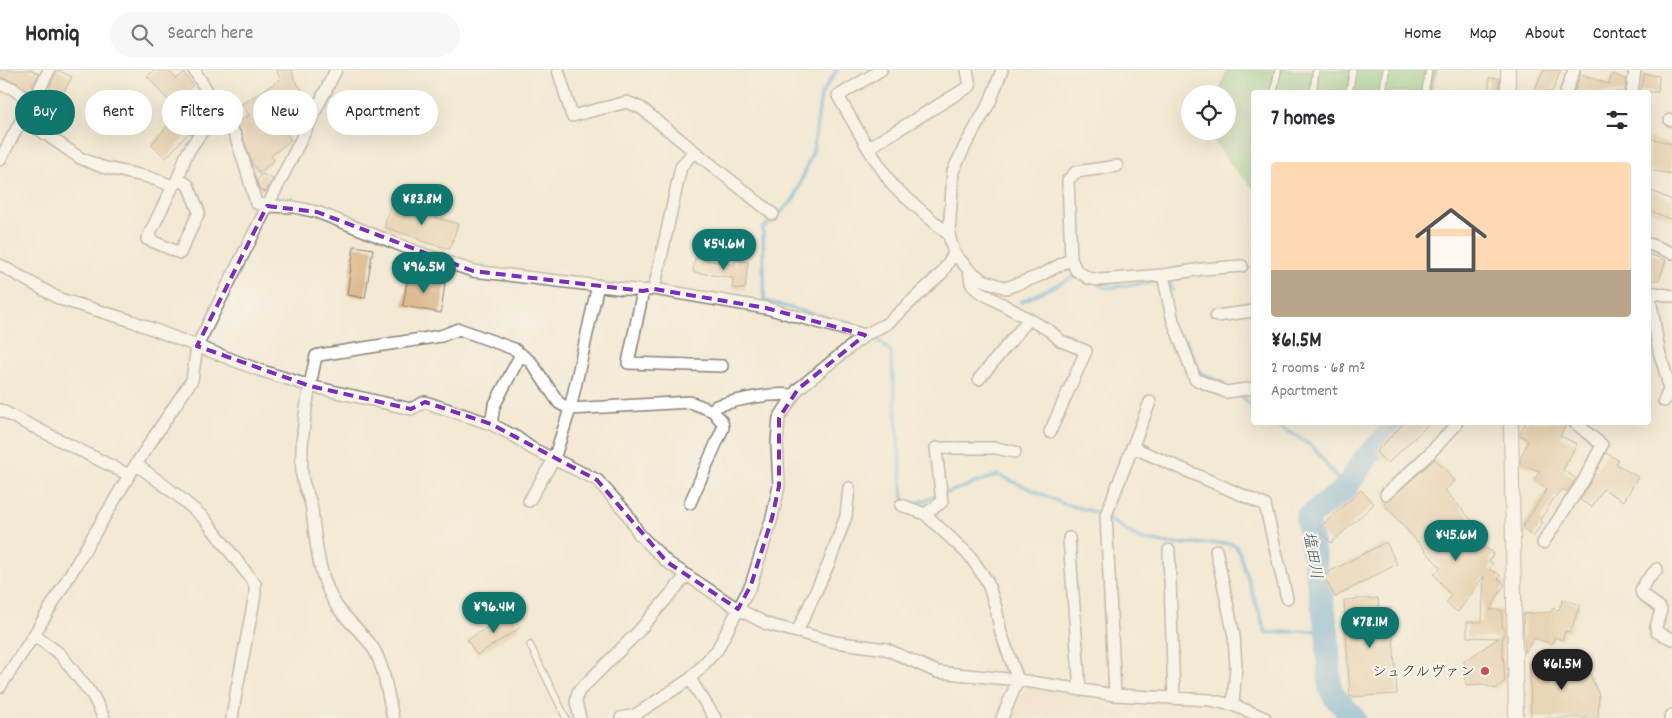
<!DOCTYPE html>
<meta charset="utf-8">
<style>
:root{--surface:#fff;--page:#f7f7f7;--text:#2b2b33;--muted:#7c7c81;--line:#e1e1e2;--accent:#0f766e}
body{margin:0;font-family:Dekko,"Klee One",sans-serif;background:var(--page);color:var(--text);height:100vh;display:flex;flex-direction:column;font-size:19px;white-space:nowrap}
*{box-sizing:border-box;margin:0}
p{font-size:16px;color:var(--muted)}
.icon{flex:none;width:28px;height:28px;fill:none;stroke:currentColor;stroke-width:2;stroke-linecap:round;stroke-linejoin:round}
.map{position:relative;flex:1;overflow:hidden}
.side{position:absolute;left:1251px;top:20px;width:400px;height:335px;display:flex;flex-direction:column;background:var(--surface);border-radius:5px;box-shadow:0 5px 20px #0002}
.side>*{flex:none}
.hud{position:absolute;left:15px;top:20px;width:475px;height:45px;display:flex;gap:10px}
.fabs{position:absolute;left:1181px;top:15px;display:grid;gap:10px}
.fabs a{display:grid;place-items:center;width:55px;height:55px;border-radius:50%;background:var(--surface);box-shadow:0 5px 20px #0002;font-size:25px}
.price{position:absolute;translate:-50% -42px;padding:0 11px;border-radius:18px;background:var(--accent);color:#fff;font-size:16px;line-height:32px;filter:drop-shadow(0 1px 2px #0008)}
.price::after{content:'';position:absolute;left:50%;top:30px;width:15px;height:11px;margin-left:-8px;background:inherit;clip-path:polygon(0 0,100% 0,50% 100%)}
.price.active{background:#222;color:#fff}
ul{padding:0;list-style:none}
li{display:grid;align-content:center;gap:10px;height:265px;padding:0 20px}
li span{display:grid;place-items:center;height:155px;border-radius:5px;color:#555}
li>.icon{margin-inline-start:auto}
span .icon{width:90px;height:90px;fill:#fffc;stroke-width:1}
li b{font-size:21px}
h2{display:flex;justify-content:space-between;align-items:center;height:60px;padding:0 20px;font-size:21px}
.pill{padding:0 18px;border-radius:22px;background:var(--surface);box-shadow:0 5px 20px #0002;font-size:18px;line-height:45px}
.pill.active{background:var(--accent);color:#fff}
header{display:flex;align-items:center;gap:30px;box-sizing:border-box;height:70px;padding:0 25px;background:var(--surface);border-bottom:1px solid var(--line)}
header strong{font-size:24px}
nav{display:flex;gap:28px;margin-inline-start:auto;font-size:18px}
.search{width:350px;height:45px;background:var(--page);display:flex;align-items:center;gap:12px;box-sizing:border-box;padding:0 18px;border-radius:28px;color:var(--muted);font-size:19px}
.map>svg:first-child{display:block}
.built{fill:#f0d6bc}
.green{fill:#86c881;stroke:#51724e}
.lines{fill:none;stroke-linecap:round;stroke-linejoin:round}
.stream{stroke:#62a7d7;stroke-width:4}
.river{stroke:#62a7d7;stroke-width:24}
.building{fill:#ddbb90}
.service-casing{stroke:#888278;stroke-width:8}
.minor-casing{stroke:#888278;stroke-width:14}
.tertiary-casing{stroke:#888278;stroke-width:16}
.service{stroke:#fff;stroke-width:5.5}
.minor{stroke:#fff;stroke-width:11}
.tertiary{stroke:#fff;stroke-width:14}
.marked{fill:none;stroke:#7b2cbf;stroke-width:4;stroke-dasharray:10 6;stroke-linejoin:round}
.poi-dot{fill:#d1495b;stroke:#f7f3e8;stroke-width:2}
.labels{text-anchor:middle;stroke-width:4.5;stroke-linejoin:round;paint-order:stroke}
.poi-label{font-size:15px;fill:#1c1c1c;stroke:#f7f3e8;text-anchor:end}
.water-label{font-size:16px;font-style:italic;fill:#385467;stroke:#f7f3e8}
</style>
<header>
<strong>Homiq</strong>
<div class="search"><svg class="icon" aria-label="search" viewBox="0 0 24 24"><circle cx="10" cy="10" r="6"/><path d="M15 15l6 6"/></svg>Search here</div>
<nav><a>Home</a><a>Map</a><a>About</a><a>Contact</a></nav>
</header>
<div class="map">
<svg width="1672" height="648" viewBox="0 0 1672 648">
<rect width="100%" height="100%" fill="#f7f3e8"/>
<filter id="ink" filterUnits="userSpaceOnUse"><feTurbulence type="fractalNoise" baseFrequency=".02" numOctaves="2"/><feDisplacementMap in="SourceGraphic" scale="10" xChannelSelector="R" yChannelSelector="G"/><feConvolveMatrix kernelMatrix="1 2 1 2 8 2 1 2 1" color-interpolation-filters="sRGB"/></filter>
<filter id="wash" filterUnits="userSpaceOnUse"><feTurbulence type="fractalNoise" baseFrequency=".0096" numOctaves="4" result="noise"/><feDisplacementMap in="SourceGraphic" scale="20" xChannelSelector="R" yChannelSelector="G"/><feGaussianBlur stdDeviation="1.12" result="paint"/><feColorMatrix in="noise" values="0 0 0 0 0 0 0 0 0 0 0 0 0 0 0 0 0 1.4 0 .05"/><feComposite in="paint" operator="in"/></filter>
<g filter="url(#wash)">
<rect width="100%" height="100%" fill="#f3e9d4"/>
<path class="built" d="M1027,616L1088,626L1130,648H1008Z"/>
<path class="green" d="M1227,0H1437L1432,14L1431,22H1254V118L1236,100L1211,67V61H1228V24H1219Z"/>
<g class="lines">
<path class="stream" d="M837,0L821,25L813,81L794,129L773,150L763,158L764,231L851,254L866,260
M1097,214L1106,218L1170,210L1172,220
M1021,232L1073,207L1081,208
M872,264L891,282L903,429L909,434L918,433L998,405L1064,434L1099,443L1140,469L1173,474L1228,473L1236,476L1239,482L1266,563L1327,560
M1186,270L1200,303L1224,314
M1242,326L1254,339
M1270,352L1300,368L1314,378L1345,419"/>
<path class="river" d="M1354,648L1334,626L1330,618L1327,560L1307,448L1345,419L1365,389L1401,352"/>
</g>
<g id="blocks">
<path class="building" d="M0,0H31L39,4L29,22L16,12L0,7Z
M58,0L72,7L62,25L49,18Z
M155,0H168L176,9L184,3L193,15L185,22L208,43L191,64L189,62L166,88L151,75L179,43L147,6Z
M277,0H292L294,9L311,32L306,40L307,42L282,59L291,70L271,86L274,90L259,103L253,95L242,63L236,53L249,45L242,34L280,10Z
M1543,0H1561L1552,22H1534Z
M1581,4L1609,14L1612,4L1626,9L1625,22H1574Z
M1644,4L1659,6L1658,22H1640Z
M1489,8H1499V19H1489Z
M1649,68L1672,74V104L1649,100Z
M261,104L273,109L266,122L260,120L257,111Z
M1649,120L1672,130V150L1649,140Z
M392,134L458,154L450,179L418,170V168L384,157Z
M354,176L373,179L365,228L347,225Z
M1649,184L1666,190L1659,210L1649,211Z
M695,188L735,195V190L748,192L745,219L732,218L733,208L693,202Z
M408,205L428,208L427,211L445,213L441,243L403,236Z
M1405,352H1431L1387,394L1376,382Z
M1526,352H1567L1560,366L1577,374L1563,400L1576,409L1567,422L1563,419L1558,426L1556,425L1540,450L1543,452L1533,467L1522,458L1547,419L1534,409L1540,401L1520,394V389L1528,370L1520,365V363Z
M1606,383L1618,390L1616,394L1638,407L1624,431L1603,419L1592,437L1580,430Z
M1435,389L1455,411L1445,420L1485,466L1478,473L1494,483L1489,491L1493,493L1489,499L1500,505L1498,509L1505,514L1490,540H1502V558H1504V568H1502L1505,611L1495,619L1482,614L1466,615L1464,591L1499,568L1467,567V552H1482L1484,506L1458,542L1446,533L1451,526L1434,504L1441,498L1384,434Z
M1361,420L1374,434L1331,473L1318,459Z
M1386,472L1397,494L1335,527L1323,505Z
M1378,528L1379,539L1391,538L1397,624L1350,627L1344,530Z
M1563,529L1580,535L1570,562L1565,561L1562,570L1554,567L1552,574L1534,568L1525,583L1523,544L1551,542L1553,538L1559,540Z
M510,543L520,558L477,585L467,570Z
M1582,591V603L1590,604L1599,625L1598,648H1531L1530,592Z"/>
</g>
</g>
<g filter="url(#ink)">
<use href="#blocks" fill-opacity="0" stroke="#888278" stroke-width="1"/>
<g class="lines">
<g class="service-casing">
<path id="service" d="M1274,22L1278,0
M1313,22L1316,0
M1349,22L1353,0
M1383,22L1386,0
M1425,22L1429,0
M530,575L566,648"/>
</g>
<g class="minor-casing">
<path id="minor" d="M194,0L235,65L244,92L256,133L267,136L294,137L317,142L420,183L473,201L643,221L654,219L766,238L865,265
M558,0L572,46L627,32L641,38L694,81L681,97L654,219
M881,0L838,26L868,78L893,116L949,165
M1002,0L990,32L965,76L953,101L949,165L954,183L969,200L983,210L1006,218L1039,206L1071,189L1076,200L1088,208L1099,210L1163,205L1203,199L1242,196
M0,15L12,18L31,32
M1566,22L1574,0
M1632,22L1635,0
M1670,50H1672
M21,51L37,58L80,88L102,97L148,107L173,116C181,107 181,95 187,84C196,68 208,54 221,40
M868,78L970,16L967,0
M694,81L773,144
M0,90L31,32L37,24L49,0
M173,116L147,169L180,183L199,142L188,115L179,109
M1649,174L1672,183
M1071,189L1068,110L1076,102L1117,96
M0,195L60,229L129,250L259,300L310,316L411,339L425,332L491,354L516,367L531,378L597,410L626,442L639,464L667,492L738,539L767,554L835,572L886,579L937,602L1018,610L1115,625L1210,630L1233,635L1265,648
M969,200L971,213L977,220L1050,261L1061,271L1086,281L1050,362
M1163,205L1173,251L1195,309L1226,322L1254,318
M643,221L628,293L722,296
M1649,222L1659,281L1667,308L1669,320L1664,331
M1649,222L1672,226
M1216,246L1254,241
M979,309L1029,249
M0,340L129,405
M491,354L494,336L521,284
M1132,377L1265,435L1287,528
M136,394L177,425L204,448L255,514V525L236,623L232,648
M1386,424L1429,384L1456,355
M529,431L554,389L570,339L598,215
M690,433L723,358L722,352L713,341
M901,435L925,444L970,486L987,511L996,538L1001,563L1018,610L1002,648
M925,444L942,432L936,378H996L1015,382
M1069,468L1080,620
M1543,473L1584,410L1602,375L1574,352
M1169,480L1174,629
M1216,480L1234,566L1236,596L1233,635
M1657,499L1646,511L1641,520L1642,524L1659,537L1661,540L1656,557L1657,562L1672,569
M797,562L829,493L846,446L849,418
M34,565L60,584L93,626L104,648
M690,609L715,648
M0,617L34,565L136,394L192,310L197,276L336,0
M1115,625L1106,445L1150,332
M393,648C388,627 384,592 371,575C361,561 346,550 336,535C318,506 316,473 312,440C311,428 302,416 302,403C300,364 308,324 316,286L319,285L441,266L459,259L514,279L531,292L559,333L570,339L690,332L713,341L716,336C742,329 767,323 793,325
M580,648L576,632L578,622L637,563L686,506
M621,648L635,645L690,609L717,580L751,515L772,448L779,416L777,373L779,348L798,319L865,265L888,253L942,203L954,183
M1670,648L1672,645"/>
</g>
<g class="tertiary-casing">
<path id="tertiary" d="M1508,0V22
M1511,352L1516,648"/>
</g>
<use href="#service" class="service"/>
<use href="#minor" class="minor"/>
<use href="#tertiary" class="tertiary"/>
</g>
</g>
<path d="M0 0H1672V648H0ZM267,136L317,142L473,201L643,221L654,219L766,238L865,265L798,319L779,348V416L772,448L751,515L738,539L667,492L597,410L491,354L425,332L411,339L310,316L197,276Z" fill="#f3e9d4" fill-opacity=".55" fill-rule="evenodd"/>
<path class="marked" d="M267,136L317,142L473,201L643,221L654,219L766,238L865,265L798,319L779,348V416L772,448L751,515L738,539L667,492L597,410L491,354L425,332L411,339L310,316L197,276Z"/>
<circle class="poi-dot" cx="1485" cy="601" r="5"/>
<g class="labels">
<g class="poi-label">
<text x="1475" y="606">シュクルヴァン</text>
</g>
<g class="water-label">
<text transform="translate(1314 485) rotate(80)" y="6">塩田川</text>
</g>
</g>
</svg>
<div class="fabs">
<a><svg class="icon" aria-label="locate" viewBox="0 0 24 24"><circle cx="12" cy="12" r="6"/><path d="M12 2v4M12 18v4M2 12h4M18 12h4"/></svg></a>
</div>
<b class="price" style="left:422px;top:156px">¥83.8M</b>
<b class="price" style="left:724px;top:201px">¥54.6M</b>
<b class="price" style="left:424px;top:224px">¥96.5M</b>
<b class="price" style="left:1456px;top:492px">¥45.6M</b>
<b class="price" style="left:494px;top:564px">¥96.4M</b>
<b class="price" style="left:1370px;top:579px">¥78.1M</b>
<b class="price active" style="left:1562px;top:621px">¥61.5M</b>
<div class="hud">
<a class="pill active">Buy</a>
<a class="pill">Rent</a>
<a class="pill">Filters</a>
<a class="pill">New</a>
<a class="pill">Apartment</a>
</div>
<section class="side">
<h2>7 homes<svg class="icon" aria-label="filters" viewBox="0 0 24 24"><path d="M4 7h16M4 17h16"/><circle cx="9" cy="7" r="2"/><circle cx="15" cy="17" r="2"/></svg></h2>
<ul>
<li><span style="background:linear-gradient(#ffd9b3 70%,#b9a48a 0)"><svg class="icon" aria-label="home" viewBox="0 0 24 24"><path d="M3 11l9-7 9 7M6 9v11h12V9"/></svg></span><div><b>¥61.5M</b><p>2 rooms · 68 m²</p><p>Apartment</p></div></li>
</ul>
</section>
</div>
